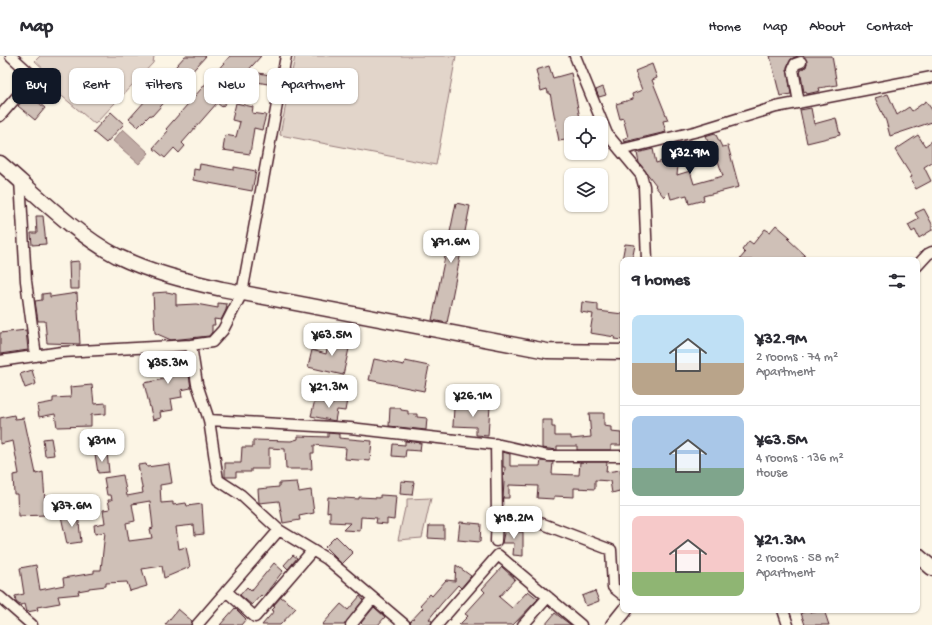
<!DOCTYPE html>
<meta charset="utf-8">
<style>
:root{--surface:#fff;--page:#f7f7f7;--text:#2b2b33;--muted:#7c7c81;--line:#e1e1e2;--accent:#111827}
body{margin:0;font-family:"Gochi Hand",sans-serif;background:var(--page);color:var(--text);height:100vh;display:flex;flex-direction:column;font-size:15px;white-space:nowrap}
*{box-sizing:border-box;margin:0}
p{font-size:13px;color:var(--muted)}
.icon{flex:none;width:22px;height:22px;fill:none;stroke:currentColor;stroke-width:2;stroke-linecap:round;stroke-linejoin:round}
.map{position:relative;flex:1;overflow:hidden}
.panel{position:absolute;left:620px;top:201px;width:300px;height:356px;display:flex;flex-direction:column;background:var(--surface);border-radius:8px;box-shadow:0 1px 3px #0004}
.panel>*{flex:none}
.top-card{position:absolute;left:12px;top:12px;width:380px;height:36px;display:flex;gap:8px}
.controls{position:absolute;left:564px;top:60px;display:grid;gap:8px}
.controls a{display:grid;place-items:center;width:44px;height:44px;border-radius:8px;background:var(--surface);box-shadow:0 1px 3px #0004;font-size:20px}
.price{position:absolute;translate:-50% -34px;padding:0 9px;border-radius:8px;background:#fff;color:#222;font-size:13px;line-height:26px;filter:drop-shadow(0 1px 2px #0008)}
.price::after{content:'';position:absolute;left:50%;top:24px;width:12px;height:9px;margin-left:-6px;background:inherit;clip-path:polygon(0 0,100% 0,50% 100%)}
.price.current{background:var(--accent);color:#fff}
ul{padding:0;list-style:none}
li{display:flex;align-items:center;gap:12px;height:100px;padding:0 12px}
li+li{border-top:1px solid var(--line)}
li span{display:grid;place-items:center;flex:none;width:112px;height:80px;border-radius:8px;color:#555}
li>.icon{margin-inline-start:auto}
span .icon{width:48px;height:48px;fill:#fffc;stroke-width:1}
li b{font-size:17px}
h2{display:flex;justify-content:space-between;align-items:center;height:48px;padding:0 12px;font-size:17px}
.chip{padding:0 14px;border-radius:8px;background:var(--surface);box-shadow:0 1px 3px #0004;font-size:14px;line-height:36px}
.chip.current{background:var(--accent);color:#fff}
header{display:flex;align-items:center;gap:24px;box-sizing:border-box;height:56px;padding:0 20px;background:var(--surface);border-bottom:1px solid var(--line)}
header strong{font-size:19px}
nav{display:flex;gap:22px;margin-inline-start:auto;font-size:14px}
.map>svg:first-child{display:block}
.green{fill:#e2d5ca;stroke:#967a7a}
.water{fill:#c0aca5;stroke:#917474}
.building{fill:#cfc0b7;stroke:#4a1f2b;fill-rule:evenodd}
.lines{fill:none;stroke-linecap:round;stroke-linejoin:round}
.street-casing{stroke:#4a1f2b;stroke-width:13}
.secondary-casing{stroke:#4a1f2b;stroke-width:17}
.street{stroke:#fcf5e5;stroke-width:10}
.secondary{stroke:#fcf5e5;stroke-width:14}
</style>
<header>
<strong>Map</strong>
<nav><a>Home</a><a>Map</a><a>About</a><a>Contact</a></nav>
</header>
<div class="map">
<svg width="932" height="569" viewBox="0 0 932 569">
<rect width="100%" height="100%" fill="#fcf5e5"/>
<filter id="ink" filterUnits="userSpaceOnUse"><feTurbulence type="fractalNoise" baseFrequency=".025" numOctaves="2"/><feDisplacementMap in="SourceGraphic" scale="8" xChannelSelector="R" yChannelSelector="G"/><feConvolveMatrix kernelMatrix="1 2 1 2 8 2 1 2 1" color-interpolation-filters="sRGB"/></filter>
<g filter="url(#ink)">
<path class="green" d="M40,0H154L153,7L95,68L44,25L48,17L35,5Z
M295,0H456L436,109L280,79Z
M431,442L422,482L398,484L405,452L407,451V443Z"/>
<path class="water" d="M123,73L149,97L139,108L113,85Z"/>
<path class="building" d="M185,0H206L152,60L150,59L138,71L129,63Z
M230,0H261L227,38L231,41L222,51L217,47L182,87L185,90L179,97L174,92L165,102L153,92L168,75L166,73Z
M770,0H798L791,3L787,11L791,38L780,40Z
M803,0H832L837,29L819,32L820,35L807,38L806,35L804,36L800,14L806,11L807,7Z
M652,8L657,22L652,24L668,64L663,65L666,76L624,86L623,83L628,81L623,62L620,63L616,48L633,43L632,38L642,34L635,15Z
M549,10L553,22L571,17L581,67H569L571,83L559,85L550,37H548L547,33L541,35L536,14Z
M259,17L275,20L273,29L257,26Z
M603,31L606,39L599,41L596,34Z
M888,38L897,59L909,51L912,55L926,45L932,54V66L890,80L886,65L875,42Z
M25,42L30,46L33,42L45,52L35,64L18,50Z
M236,47L253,51L252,57L266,59L262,74L254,72L250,98L223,94L225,79L236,81L240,66L232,64Z
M811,52L814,68L836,62L840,79L807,87L800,54Z
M111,56L124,68L106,87L93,76Z
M715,77L722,91L728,90L739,131L703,140L704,144L689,148L687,139L671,143L669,136L664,141L655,130L656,129L639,107L637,97L653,93L656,107L679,100L677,119L690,115L694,128L723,120L717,102L705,80Z
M918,79L925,90L932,85V106L924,111L931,125L916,133L910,122L912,121L895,94Z
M200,108L234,114V111L256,115L252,135L193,124L194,113L199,114Z
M456,147L470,150L447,267L432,264Z
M924,153L932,168V174L919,182L915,174L912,176L908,169L919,163L915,157Z
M36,160H43L46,188L32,189L31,177H37Z
M776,169L790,181L788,183L805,199L800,204H739L745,197L742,194L749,185L753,188L765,173L770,176Z
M625,188L635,189L632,204H622Z
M79,205V233H70L69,206Z
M167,236L176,238V249L196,248L218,252V247L227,248L226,254L221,264L214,263L215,269H212V276L209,280L171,284L155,277L153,237Z
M50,237V241L77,237L80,288L47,287L45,265H38L35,245L42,244V238Z
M582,246L598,248V255L623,258V284L614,283L615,281L590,277L593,258L581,256Z
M26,274L28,294L0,298V277Z
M330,280L351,284L343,319L308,311L312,294L326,298Z
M176,296V300L185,299L186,320L189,319L191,332L181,334L182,341L171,343L173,354L160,356L161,362L153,364L144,327L169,322L168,306L159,307L158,299Z
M374,303L404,309L405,305L429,310L424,335L369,324Z
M32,314L36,328L25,332L20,318Z
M92,329L94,348L106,347V358L91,359V370L57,371L55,358L39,361L37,349L53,346V342L71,341L70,331Z
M334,341L347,344L345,355L337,354L335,365L311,360L315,344L333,348Z
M473,347L490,350L488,380L476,379V371L453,370L454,351L472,352Z
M390,352H401V354L408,355V358H417V361L427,362L426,374L389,370Z
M589,357H604V370L611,371V376L621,377V389H611V394H577V390H557V394L542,392V364H552V371H555V380H571V383L591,381Z
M14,359L15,363L24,362L36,418L43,416L46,459L18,460L17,438H14L13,419L19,418L13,385L0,388V362Z
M328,377L339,378V382L372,385L370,405L345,403L346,392L314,389V397H311L312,413H286L285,393L269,392V413H251V416H236V421H225V407H241L242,391H253V384L291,385L298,383V380L328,381Z
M51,382L54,399L45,400L43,383Z
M405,385L421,387L420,395L406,394L405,401L392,400L393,388L405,389Z
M107,396L109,416L98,417L95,398Z
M503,396L510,398V410H540L541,405L553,406L552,418L579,419L580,406H607L606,416L620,414L623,424V434L612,437L610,425L595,424V433L574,432V441L554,440V443L537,442L538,430L509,429V442H503L505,411H503Z
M146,408L147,411L169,408L172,427L160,429L161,447L173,446V449L186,447L187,450L202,448L204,478L195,479L194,469L176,471L179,493L186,491L190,511L164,522L162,510L142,513L147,530L130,535L127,526L106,527V530L89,532V533L78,535L79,538L58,540L60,547L37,551L38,554L27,556L25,548L20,549L16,546L15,540L24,538L20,512L36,509L40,534L64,529L63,522L94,517V514H101L105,476L95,478L94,469L105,467L103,454L110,453L108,444H112L111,439H107L104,422L123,419L127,440L143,437L138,409ZM150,445L153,472L150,473L152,482L129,485L126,467L135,465L132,448Z
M401,425L414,426L412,439L400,438Z
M297,426L299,436L311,434L314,457L299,460L300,464L283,467L279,445L259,447L258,433L279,431V427Z
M380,439L396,440L394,464L387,463V468L376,467L377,462L361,461L360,475L343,474L350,467L330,466V455L327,456L328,441L359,443V441L380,442Z
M78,457L81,486L67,488L61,460Z
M460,466L481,468L480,486L458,484Z
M429,470H444V483L428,482Z
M505,472H515V476H523V500L513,499L514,487H502Z
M336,480L353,497L342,508L325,491Z
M293,499L297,502L288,513L284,509Z
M274,507L283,515L263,541L261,539L252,549L240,539L247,531L251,535Z
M456,509L471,520L461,532L458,529L441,548L429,563L432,565L431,569H411L410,566L423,552L420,549L430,538L432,540L446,524L455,525Z
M502,511L515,523L499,541L512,552L528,535L538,543L513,569H459L468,560L465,558L485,536L482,533Z
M595,535L599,545L586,550L582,540Z
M360,540L363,544L344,569H322L341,548L348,554Z
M281,541L296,552L280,569H262L274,555L272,554L275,551L273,550Z
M374,551L385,561L378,569H363L361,567Z
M235,552L246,563L241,569H220Z
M178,553L192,565L191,569H165Z
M809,554L810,557L824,554L829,569H805L801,557Z
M555,557L571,569H545Z"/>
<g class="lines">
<g class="street-casing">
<path id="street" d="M575,0L607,78L641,119L644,130L647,204
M799,47L793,13L795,8L801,6
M0,60L34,21L11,0
M620,94L698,75L776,51L932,21
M20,124L26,225L36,300
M917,210L928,198L932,196
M191,289L197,328L209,364L218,424L241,439L279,474L327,503L405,569
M0,305L62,296L191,289L212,286L223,274L242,237L286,0
M209,364L350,372L500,389L548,400H623
M496,388L497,460
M496,485L497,460L530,463L611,494L613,531L623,539
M226,535L255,561L312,495
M0,541L32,569
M783,554L788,569
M197,569L279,474
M351,569L373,542
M437,569L498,499L581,569
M523,569L548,541"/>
</g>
<g class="secondary-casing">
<path id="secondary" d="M0,107C36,138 75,178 117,200C150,216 186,225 222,233L547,295L623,296
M917,499L932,512
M613,569L625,554"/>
</g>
<use href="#street" class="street"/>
<use href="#secondary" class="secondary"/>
</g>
</g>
</svg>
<div class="controls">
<a><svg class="icon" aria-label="locate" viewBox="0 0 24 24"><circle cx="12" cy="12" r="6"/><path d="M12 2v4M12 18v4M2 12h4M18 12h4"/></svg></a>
<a><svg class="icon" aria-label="layers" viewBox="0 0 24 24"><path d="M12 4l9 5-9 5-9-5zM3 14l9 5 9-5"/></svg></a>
</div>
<b class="price current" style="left:690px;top:119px">¥32.9M</b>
<b class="price" style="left:451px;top:208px">¥71.6M</b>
<b class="price" style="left:332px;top:301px">¥63.5M</b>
<b class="price" style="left:168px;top:329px">¥35.3M</b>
<b class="price" style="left:329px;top:353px">¥21.3M</b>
<b class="price" style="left:473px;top:362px">¥26.1M</b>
<b class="price" style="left:102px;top:407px">¥31M</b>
<b class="price" style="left:72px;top:472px">¥37.6M</b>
<b class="price" style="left:514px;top:484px">¥18.2M</b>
<div class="top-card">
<a class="chip current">Buy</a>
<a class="chip">Rent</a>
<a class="chip">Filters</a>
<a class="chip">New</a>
<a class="chip">Apartment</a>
</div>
<section class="panel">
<h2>9 homes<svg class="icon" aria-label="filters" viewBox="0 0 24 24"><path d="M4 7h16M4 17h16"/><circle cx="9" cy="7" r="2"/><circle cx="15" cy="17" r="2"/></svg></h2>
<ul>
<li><span style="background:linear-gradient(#bfe0f5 60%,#b9a48a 0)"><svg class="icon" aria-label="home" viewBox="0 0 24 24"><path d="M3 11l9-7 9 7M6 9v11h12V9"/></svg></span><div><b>¥32.9M</b><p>2 rooms · 74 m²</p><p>Apartment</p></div></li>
<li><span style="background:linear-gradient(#a9c7e8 65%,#7fa58c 0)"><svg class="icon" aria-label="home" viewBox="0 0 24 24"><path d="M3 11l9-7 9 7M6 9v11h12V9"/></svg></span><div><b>¥63.5M</b><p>4 rooms · 136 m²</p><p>House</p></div></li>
<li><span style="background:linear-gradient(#f6c9c9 70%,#8fb573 0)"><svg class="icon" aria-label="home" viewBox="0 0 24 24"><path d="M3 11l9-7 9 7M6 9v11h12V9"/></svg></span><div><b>¥21.3M</b><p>2 rooms · 58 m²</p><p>Apartment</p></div></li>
</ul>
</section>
</div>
